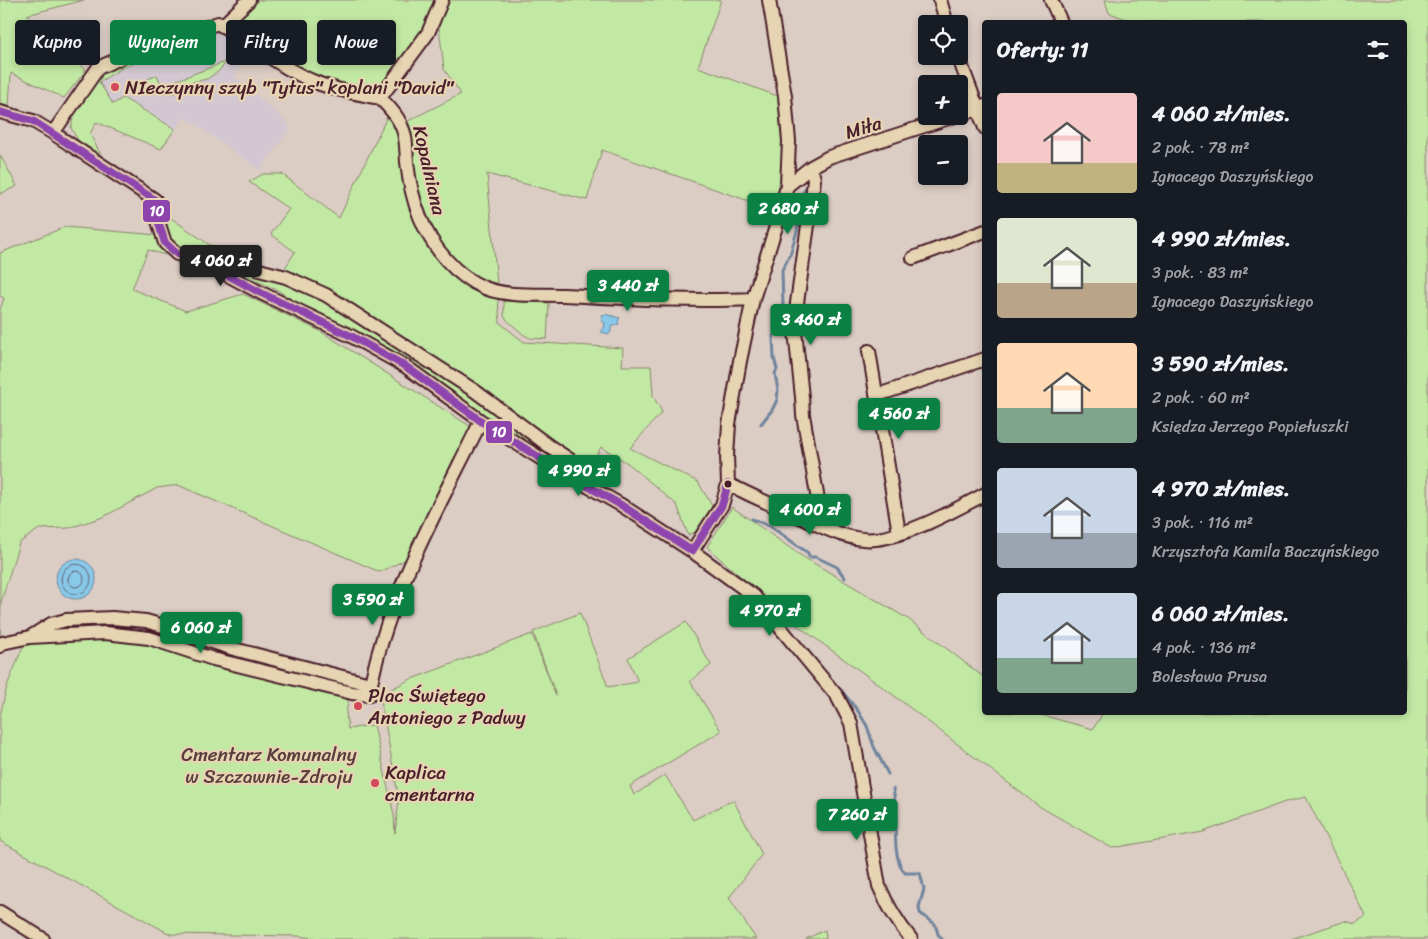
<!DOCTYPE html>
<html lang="pl">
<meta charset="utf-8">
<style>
:root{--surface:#171b24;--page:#242831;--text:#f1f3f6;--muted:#9ea1a6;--accent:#0b8043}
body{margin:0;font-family:Sriracha,sans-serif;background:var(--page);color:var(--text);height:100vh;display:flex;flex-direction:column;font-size:19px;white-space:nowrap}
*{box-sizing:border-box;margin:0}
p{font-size:16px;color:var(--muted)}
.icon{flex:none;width:28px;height:28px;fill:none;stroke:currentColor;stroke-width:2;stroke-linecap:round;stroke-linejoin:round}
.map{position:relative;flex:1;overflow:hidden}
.panel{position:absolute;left:982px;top:20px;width:425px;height:695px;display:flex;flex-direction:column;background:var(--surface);border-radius:5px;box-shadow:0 2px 8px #0003}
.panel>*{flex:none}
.hud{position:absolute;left:15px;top:20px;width:475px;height:45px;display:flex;gap:10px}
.buttons{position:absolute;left:918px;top:15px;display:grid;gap:10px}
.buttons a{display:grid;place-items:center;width:50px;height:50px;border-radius:5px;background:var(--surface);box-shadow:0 2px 8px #0003;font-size:25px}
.price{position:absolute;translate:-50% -42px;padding:0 11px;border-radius:5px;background:var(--accent);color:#fff;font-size:16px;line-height:32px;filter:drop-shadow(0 1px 2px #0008)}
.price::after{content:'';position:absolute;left:50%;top:30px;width:15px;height:11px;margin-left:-8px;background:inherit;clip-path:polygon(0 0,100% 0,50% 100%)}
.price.on{background:#222;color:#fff}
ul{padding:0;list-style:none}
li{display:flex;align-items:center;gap:15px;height:125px;padding:0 15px}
li span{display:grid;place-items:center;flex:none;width:140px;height:100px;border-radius:5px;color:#555}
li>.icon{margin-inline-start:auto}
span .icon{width:60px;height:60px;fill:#fffc;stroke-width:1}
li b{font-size:21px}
h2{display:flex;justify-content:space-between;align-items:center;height:60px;padding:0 15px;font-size:21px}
.pill{padding:0 18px;border-radius:5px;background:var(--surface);box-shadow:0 2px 8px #0003;font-size:18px;line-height:45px}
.pill.on{background:var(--accent);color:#fff}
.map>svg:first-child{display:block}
.built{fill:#d3c8d1}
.green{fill:#c2e9a4;stroke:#868468}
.water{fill:#88c8e9;stroke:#6f849d}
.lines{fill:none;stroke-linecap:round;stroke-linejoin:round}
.shore{stroke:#636377;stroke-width:1}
.stream{stroke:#6f849d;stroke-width:3}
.minor-casing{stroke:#4a1f2b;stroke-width:16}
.minor{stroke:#e6d4b2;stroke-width:12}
.bus-1-casing{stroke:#e6d4b2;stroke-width:11}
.bus-1{stroke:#8e44ad;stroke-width:8}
.poi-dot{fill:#d1495b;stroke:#e6d4b2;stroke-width:2}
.bus-dot{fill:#4a1f2b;stroke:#e6d4b2;stroke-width:2}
.labels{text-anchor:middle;stroke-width:4.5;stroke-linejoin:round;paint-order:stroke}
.poi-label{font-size:19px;fill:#4a1f2b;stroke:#e6d4b2;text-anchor:start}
.street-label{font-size:19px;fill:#4a1f2b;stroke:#e6d4b2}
.park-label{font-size:19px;fill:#5c3d3d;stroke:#e6d4b2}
.line-badge{stroke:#e6d4b2;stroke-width:2}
.badge-label{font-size:14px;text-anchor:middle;font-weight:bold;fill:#fff}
</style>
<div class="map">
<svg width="1428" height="939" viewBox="0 0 1428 939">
<rect width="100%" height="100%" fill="#dbcdc4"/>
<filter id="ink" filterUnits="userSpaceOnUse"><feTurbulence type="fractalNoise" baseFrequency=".02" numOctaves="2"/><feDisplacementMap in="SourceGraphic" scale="10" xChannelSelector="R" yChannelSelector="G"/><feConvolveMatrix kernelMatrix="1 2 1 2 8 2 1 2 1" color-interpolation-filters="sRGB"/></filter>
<g filter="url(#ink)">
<path class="built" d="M214,30L246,51L234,76L287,122L290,129L260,170L185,117L175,129L124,99L113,104L97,79L123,65Z"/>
<path class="green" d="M0,0H84L27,15L52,43L86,70L64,98L11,73L9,106L0,104Z
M254,0H436L425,29L377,90L333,81L290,64L232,24Z
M449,0H721L698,67L780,97L784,150L775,210L602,150L587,200L487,174L497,284L484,282L465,273L446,249L427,221L418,192L410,136L406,122L461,94L444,69L439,26Z
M1105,0H1428V939H1291L1346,921L1355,924L1366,917L1306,797L1285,802L1203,832L1112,848L1037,805L892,694L790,620L707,547L732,507L800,555L908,619L985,678V712L1034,713L1093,729L1103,713L1405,712V22H1135L1109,13Z
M213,31L122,68L99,82L113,104L123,98L175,129L161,149L96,122L90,134L104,161L80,144L71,128L77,101L95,78L106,69L124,60Z
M227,61L219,71L207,79L188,83L178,93L135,92V85L157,75L162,86Z
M387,117L397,129L410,202L435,253L456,278L476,291L498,299L500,323L524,342L623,348L622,366H651L653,396L662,412L630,448L698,482L712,506L695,532L688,535L677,505L629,464L601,447L591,465L284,270L295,252L271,234L289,209L249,182L263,174H282L339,218Z
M0,155L17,186L0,194Z
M165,214L246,270L280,282L298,286L382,334L568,462L581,474L535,449L453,395L378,343L303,306L277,290L192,252L174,246L168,233Z
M65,227L157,235L165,255L148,250L132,289L186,311L243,294L320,331L473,428L411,557L380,572L178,485L157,488L103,517L69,528L39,529L19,543L1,602L0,638V310L4,298L0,296V253Z
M504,301L549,303L547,339L530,338L524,335L507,320L504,316Z
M580,613L608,687L638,682L628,658L686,622L711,665L690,681L721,731L630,786L634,795L665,775L693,820L733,800L762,854L729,898L756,939H321L298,936L170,934L0,841V716L7,686L24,644C60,640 95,637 131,640L349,697L346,713L348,729L374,725L394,815L395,833L399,800L380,695L409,680L532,634L556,696L533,632Z
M825,930L826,939H806Z"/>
<path class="water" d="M605,314L620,318L618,321L619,324L611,327V332L609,334L601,332V330L604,328L605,323L602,322V315Z
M56 579a20 20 0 1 1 40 0a20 20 0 1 1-40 0Z"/>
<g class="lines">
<path class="shore" d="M61 579a15 15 0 1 1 30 0a15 15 0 1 1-30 0Z
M68 579a8 8 0 1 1 16 0a8 8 0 1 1-16 0Z"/>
<path class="stream" d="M761,424L772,410L777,400L778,390L775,374L777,369L774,358L773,336L779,326L776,314L783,305L782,270L790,255L797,231L803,193L808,184
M752,519L770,526L808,553L809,557H816L837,567L845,578
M840,689L858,711L867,726L874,747L888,774
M893,789C899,812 889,855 905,873H920L924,889L919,907L920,913L935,924L938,934L942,939"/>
<g class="minor-casing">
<path id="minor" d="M940,0L947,24
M1051,0L1061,22
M222,26L249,0
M958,56L985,128
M380,98L428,33L442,0
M0,112L33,121L53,133L155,200L158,221L165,243L177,254L207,264L261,293L351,336L405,366L481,421L556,468L621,505L692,551L754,596L837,696L851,723L879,886C887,905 898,923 911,939
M959,115L985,106
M53,133L98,68L129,54L218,23C252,43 283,70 320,84C339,91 361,94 380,98C388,106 397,115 401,125C407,136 406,150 407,162C409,181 413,200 420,217C432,247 455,276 485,288C507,297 540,294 564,295C627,298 690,302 753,299
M811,167L814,179L813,190L797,303L795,331L802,397L803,415L820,511L817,524
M787,186L811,167L829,157L955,116
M913,258L985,231
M259,270L286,277L326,295L475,391L549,446L582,468L594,474V490
M869,351L899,533
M878,395L985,359
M728,484C752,496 776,507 800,517C824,527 849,542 876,539C910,535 955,510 985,494
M692,551L722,505L728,484L727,456L729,424L740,361L753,299L780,214L787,186L789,141L785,96L769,0
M30,637L105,633L149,638L213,659L352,693L369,695C385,600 439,507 481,421
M0,646L2,643L30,637L51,624L66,620L112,618L146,621L170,628L234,649L370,684
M0,912L43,939"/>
</g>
<use href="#minor" class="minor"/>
<g class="bus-1-casing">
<path id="bus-1" d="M0,112L33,121L155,200L158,221L165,243L177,254L207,264L261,293L351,336L405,366L481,421L556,468L621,505L692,551L722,505L728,484"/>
</g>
<use href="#bus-1" class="bus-1"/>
</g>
</g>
<g class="poi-dot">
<circle cx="115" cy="87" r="5"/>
<circle cx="358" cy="706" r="5"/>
<circle cx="375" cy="783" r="5"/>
</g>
<circle class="bus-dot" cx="728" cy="484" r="4.5"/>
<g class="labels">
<g class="poi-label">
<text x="125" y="94">NIeczynny szyb "Tytus" koplani "David"</text>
<text x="368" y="702">Plac Świętego<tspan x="368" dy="22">Antoniego z Padwy</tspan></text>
<text x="385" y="779">Kaplica<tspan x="385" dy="22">cmentarna</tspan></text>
</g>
<g class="street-label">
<text transform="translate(863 127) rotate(-17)" y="7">Miła</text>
<text transform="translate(430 170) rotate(77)" y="7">Kopalniana</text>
</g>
<g class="park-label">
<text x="269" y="761">Cmentarz Komunalny<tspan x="269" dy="22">w Szczawnie-Zdroju</tspan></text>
</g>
</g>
<g class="line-badge">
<rect x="142" y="199" width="29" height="24" rx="5" fill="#8e44ad"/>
<rect x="485" y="420" width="28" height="24" rx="5" fill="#8e44ad"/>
</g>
<g class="badge-label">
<text x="157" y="216">10</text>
<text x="499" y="437">10</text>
</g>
</svg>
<div class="buttons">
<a><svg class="icon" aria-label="locate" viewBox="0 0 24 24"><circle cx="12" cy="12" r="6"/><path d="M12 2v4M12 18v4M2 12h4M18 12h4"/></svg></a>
<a>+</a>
<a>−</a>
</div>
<b class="price" style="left:788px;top:235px">2 680 zł</b>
<b class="price on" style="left:221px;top:287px">4 060 zł</b>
<b class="price" style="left:628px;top:312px">3 440 zł</b>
<b class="price" style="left:811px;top:346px">3 460 zł</b>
<b class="price" style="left:899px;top:440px">4 560 zł</b>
<b class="price" style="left:579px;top:497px">4 990 zł</b>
<b class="price" style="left:810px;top:536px">4 600 zł</b>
<b class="price" style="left:373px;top:626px">3 590 zł</b>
<b class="price" style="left:770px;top:637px">4 970 zł</b>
<b class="price" style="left:201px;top:654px">6 060 zł</b>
<b class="price" style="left:857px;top:841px">7 260 zł</b>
<div class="hud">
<a class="pill">Kupno</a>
<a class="pill on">Wynajem</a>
<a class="pill">Filtry</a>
<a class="pill">Nowe</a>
</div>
<section class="panel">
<h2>Oferty: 11<svg class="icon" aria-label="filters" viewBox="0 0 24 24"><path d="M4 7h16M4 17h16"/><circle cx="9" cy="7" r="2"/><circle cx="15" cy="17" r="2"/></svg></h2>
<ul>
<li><span style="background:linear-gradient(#f6c9c9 70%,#c2b280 0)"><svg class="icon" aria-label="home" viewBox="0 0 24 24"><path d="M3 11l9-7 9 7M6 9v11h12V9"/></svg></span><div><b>4 060 zł/mies.</b><p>2 pok. · 78 m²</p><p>Ignacego Daszyńskiego</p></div></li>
<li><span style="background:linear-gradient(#dfe7d0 65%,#b9a48a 0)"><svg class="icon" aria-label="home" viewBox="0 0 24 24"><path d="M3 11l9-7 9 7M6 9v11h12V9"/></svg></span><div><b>4 990 zł/mies.</b><p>3 pok. · 83 m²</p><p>Ignacego Daszyńskiego</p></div></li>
<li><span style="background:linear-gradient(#ffd9b3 65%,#7fa58c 0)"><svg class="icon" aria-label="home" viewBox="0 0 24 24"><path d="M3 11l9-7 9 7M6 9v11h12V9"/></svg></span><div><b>3 590 zł/mies.</b><p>2 pok. · 60 m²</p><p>Księdza Jerzego Popiełuszki</p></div></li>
<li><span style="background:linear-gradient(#c9d6e8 65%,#9aa5b1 0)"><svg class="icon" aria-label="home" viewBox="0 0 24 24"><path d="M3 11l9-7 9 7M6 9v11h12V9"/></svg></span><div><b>4 970 zł/mies.</b><p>3 pok. · 116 m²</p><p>Krzysztofa Kamila Baczyńskiego</p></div></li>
<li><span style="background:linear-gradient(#c9d6e8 65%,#7fa58c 0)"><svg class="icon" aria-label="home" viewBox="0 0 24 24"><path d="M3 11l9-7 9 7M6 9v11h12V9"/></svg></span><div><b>6 060 zł/mies.</b><p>4 pok. · 136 m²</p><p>Bolesława Prusa</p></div></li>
</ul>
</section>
</div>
